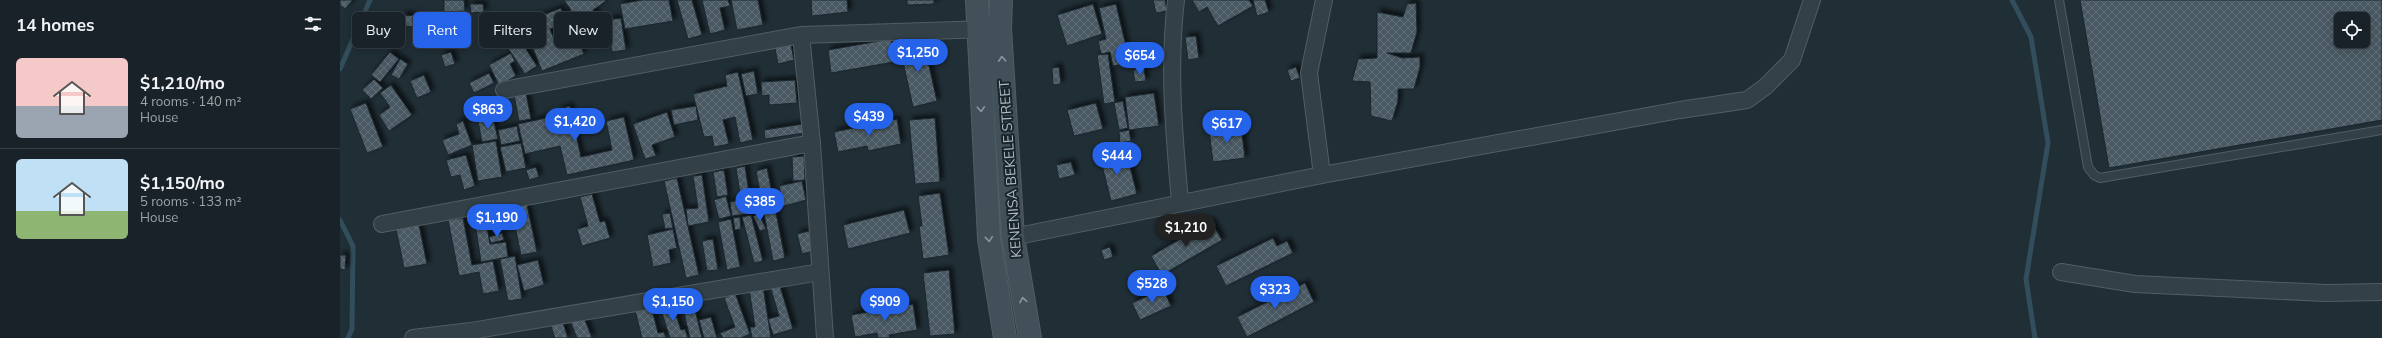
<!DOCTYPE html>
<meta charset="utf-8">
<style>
:root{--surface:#182228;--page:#252f34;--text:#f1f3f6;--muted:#9fa4a8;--line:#363f45;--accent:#2563eb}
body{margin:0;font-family:Mulish,sans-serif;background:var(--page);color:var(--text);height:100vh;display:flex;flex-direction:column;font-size:15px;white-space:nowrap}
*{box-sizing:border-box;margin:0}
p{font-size:13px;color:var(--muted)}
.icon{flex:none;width:22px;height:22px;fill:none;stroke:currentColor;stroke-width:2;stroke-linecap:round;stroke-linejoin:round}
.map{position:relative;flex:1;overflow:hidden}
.drawer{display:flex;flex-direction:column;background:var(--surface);width:340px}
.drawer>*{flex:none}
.top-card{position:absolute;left:12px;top:12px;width:380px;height:36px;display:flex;gap:8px}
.controls{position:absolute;left:1994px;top:12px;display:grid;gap:8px}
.controls a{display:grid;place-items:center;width:36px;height:36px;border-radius:6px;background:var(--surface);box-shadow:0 2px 10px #0003,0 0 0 1px var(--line);font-size:20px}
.price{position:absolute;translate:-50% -34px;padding:0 9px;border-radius:14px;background:var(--accent);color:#fff;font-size:13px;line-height:26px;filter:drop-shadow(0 1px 2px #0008)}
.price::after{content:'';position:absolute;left:50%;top:24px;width:12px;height:9px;margin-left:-6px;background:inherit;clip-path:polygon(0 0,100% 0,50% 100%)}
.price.current{background:#222;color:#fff}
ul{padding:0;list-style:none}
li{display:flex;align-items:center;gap:12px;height:100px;padding:0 16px}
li+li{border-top:1px solid var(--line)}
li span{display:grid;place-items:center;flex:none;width:112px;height:80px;border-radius:6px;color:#555}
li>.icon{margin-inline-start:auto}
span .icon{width:48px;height:48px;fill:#fffc;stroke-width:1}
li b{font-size:17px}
h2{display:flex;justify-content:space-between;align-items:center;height:48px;padding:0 16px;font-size:17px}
.pill{padding:0 14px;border-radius:6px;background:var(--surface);box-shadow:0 2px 10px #0003,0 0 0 1px var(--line);font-size:14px;line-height:36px}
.pill.current{background:var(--accent);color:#fff}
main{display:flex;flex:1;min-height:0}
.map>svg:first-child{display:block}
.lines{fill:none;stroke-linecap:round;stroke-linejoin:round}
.stream{stroke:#324d5b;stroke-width:5}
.building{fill:url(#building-cross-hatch);stroke:#1b272d;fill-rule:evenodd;filter:url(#shadow)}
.lane-casing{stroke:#515e64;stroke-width:10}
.street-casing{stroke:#515e64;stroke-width:18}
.secondary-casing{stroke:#515e64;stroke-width:24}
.lane{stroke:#334047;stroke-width:8}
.street{stroke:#334047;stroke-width:16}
.secondary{stroke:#425059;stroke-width:22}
.oneway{stroke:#88969e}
.labels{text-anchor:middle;stroke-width:4;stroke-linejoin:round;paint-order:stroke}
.street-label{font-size:14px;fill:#aebbc3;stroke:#19252b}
</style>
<main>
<section class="drawer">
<h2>14 homes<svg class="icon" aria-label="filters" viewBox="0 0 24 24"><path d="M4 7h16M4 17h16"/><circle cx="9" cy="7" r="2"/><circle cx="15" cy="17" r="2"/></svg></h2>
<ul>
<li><span style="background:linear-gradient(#f6c9c9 60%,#9aa5b1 0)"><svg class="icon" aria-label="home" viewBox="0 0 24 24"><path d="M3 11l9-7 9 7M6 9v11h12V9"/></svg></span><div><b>$1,210/mo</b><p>4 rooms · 140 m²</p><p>House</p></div></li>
<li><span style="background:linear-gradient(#bfe0f5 65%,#8fb573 0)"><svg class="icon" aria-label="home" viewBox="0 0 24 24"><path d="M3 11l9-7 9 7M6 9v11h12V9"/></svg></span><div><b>$1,150/mo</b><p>5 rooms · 133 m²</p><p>House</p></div></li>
</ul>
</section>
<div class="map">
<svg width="2042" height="338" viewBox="0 0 2042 338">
<defs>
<pattern id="building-cross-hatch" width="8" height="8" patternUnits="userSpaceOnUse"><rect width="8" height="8" fill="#485962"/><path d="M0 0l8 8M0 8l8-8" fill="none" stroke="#606f77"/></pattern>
<filter id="shadow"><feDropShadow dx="3.5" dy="-3.5" stdDeviation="2" flood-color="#0009"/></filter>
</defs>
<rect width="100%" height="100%" fill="#202e36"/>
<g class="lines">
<path class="stream" d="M1672,0L1691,37L1708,143L1686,279L1695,338
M0,69L30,0
M0,220L13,246L12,329L8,338"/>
</g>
<path class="building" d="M0,0H13L5,9L0,5Z
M104,0H124L125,11L104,12Z
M224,0H265L266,1L253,10L259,18L237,33L224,14L231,10Z
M302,0H329L333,21L285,29L280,4Z
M337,0H352L362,35L348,39Z
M362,0H388L390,6L380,8L385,30L370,34Z
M391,0H418L423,25L397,30Z
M471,0H507L508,12L472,16Z
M567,0H594V4L567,5Z
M813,0H825L827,11L816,13Z
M852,0H909L913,6L878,26L867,7L859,12Z
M913,0H925L929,12L917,16Z
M1740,0H2042V120L1769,168ZM2001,19H2023V41H2001Z
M1076,3L1077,32L1071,53H1047L1062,58L1080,57V67L1074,89H1058V101L1052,121L1031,116L1030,82L1012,81L1018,59L1037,58V12L1063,17L1067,4Z
M130,4H143L144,12L131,13Z
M753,4L762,34L727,46L717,15Z
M776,4L790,63L773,66L770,52L761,54L758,41L766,39L759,8Z
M221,8L226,22L210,29L217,46L237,38L244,54L202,71L187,33L197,29L193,19Z
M63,15L76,16L75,27L61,26Z
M97,16L103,30L91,35L86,22Z
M281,18L286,50L272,52L268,20Z
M159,28L164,34L150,45L146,39Z
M856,36L859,58L848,60L845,37Z
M178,37L197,66L185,74L166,45Z
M551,39L554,62L491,73L488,50Z
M583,39L597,101L573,107L559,44Z
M451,45L454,60L438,64L435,48Z
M50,52L59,59L40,82L31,75Z
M111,52L115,64L105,67L101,55Z
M171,53L175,61L170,64L176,76L159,85L149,65Z
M768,54L775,102L764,104L757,55Z
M60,59L68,64L59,79L51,75Z
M719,67L721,84L713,85L712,68Z
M956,67L960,78L951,81L947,70Z
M804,69L806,81L795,82L793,70Z
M414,71L418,94L406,96L401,74Z
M398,72L413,140L400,143L395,117L383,120L389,144L374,147L372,136L364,137L353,94L387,86L385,75Z
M149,73L154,83L134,93L129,83Z
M84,75L91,92L77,98L70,81Z
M34,79L43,88L31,99L22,90Z
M455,80L457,103L429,105V95L422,96L421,82Z
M51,85L72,115L49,131L39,115L50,107L40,93Z
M186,93L191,119L179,121L174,95Z
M814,93L819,126L789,130L785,97Z
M783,101L788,128L779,130L774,103Z
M26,103L43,147L27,153L10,109Z
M756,103L763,129L734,136L727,110Z
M230,106L241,157L272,150L266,121L284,117L294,160L227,175L220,146L185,154L178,124L220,115L219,109Z
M356,106L358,120L334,125L331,110Z
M327,112L335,137L312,145L316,156L305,159L293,124Z
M153,118L158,139L142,142L138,121Z
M595,118L600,182L575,184L569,120Z
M557,119L561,144L528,151L527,146L498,152L494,132Z
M123,121L132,145L108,155L102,140L119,134L116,124Z
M463,124L464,133L425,139L424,130Z
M177,126L180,141L161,145L158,130Z
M901,126L905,158L873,162L869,130Z
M789,130L791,141L780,143L779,132Z
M156,141L162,177L138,181L132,145Z
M181,143L186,168L166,172L160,147Z
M775,148L780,165L789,163L797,194L771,201L759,153Z
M126,155L135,186L124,190L120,175L111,177L106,160Z
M464,156L465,180L453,181L452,157Z
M731,162L735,175L719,179L716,165Z
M405,166L412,213L392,216L390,202L401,200L396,168Z
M196,167L199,177L189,180L186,170Z
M427,168L445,258L433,261L416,171Z
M384,170L388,195L377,197L373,172Z
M362,175L369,222L348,226L346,209L358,208L353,176Z
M337,178L359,275L346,278L324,181Z
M462,181L466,200L444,206L439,186Z
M418,190L421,211L414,212L411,191Z
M600,193L609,255L583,259L579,226H582L578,196Z
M252,194L260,222L265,221L270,238L242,246L237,229L248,226L240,197Z
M386,196L391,216L379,219L374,200Z
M187,205L197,252L181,255L171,208Z
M564,210L570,233L508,249L503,225Z
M330,213L333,228L325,229L322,214Z
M419,214L426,229L420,231L413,216Z
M411,215L423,261L414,263L402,217Z
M400,217L401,229L395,230L393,218Z
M123,218L132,265L153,261L159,291L143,294L139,272L119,276L108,220Z
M391,219L400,267L387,270L378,222Z
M78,220L87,264L64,268L55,224Z
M146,221L150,244L166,242L168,257L141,262L135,223Z
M871,221L882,240L822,275L811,256Z
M333,229L337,248L329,250L331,263L313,267L307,235Z
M469,231L473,251L462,254L457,234Z
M162,233L164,240L151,243L149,237Z
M933,238L937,246L947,241L953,253L886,286L876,266Z
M373,239L378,270L367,271L362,241Z
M770,247L773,257L764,260L761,250Z
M0,255H6L5,270L0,269Z
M175,256L182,299L168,301L160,259Z
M198,260L204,285L184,291L177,265Z
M609,270L615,334L590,336L583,273Z
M439,283L453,329L433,335L428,319L439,316L430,286Z
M965,283L974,302L907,337L897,317Z
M423,286L431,338H412L410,327H415L409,289Z
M823,289L831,306L800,320L792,303Z
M395,293L410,334L401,338H383L380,333L395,327L384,298Z
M332,303L341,330L345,329L348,338H330L320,307Z
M573,304L577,330L549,335L550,338H538L537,333L515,337L511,315Z
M311,305L318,333L324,332L326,338H302L295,310Z
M354,306L362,338H350L343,309Z
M220,314L228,338H215L208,318Z
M243,315L252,338H237L230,320Z
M371,317L377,338H364L359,320Z"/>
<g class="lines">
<g class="lane-casing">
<path id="lane" d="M1719,0L1748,167L1754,175L1760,178L2042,130"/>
</g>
<g class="street-casing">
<path id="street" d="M836,0C828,67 834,134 840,202
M461,35L472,143L485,338
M164,90L461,35L649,29
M982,175L969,73L984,0
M42,224L472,143
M673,237L982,175L1340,110L1407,100L1425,87L1452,60L1472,0
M1721,272L1795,284L1986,293L2042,292
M73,338L131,331L480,272"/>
</g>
<g class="secondary-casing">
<path id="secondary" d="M637,0L649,239L665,338
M661,0L660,28L673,237L690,338"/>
</g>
<use href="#lane" class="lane"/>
<use href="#street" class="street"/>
<use href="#secondary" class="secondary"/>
</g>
<defs><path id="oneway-chevron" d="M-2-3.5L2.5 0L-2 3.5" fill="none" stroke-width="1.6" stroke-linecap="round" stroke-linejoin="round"/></defs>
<g class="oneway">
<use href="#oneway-chevron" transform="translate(662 59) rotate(-93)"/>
<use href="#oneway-chevron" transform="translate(641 109) rotate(87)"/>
<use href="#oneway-chevron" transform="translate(649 239) rotate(84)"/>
<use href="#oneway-chevron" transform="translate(683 300) rotate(-100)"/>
</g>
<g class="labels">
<g class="street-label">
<text transform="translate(670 169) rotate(-94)" y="5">KENENISA BEKELE STREET</text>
</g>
</g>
</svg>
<div class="controls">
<a><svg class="icon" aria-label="locate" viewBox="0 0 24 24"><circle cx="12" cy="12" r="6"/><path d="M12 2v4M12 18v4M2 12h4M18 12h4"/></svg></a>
</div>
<b class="price" style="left:578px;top:73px">$1,250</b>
<b class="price" style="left:800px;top:76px">$654</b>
<b class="price" style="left:148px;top:130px">$863</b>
<b class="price" style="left:529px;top:137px">$439</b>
<b class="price" style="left:235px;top:142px">$1,420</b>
<b class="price" style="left:887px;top:144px">$617</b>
<b class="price" style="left:777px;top:176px">$444</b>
<b class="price" style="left:420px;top:222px">$385</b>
<b class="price" style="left:157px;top:238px">$1,190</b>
<b class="price current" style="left:846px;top:248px">$1,210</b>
<b class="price" style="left:812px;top:304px">$528</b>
<b class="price" style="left:935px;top:310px">$323</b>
<b class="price" style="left:333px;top:322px">$1,150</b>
<b class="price" style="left:545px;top:322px">$909</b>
<div class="top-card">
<a class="pill">Buy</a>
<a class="pill current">Rent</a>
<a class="pill">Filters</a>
<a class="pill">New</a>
</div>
</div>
</main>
